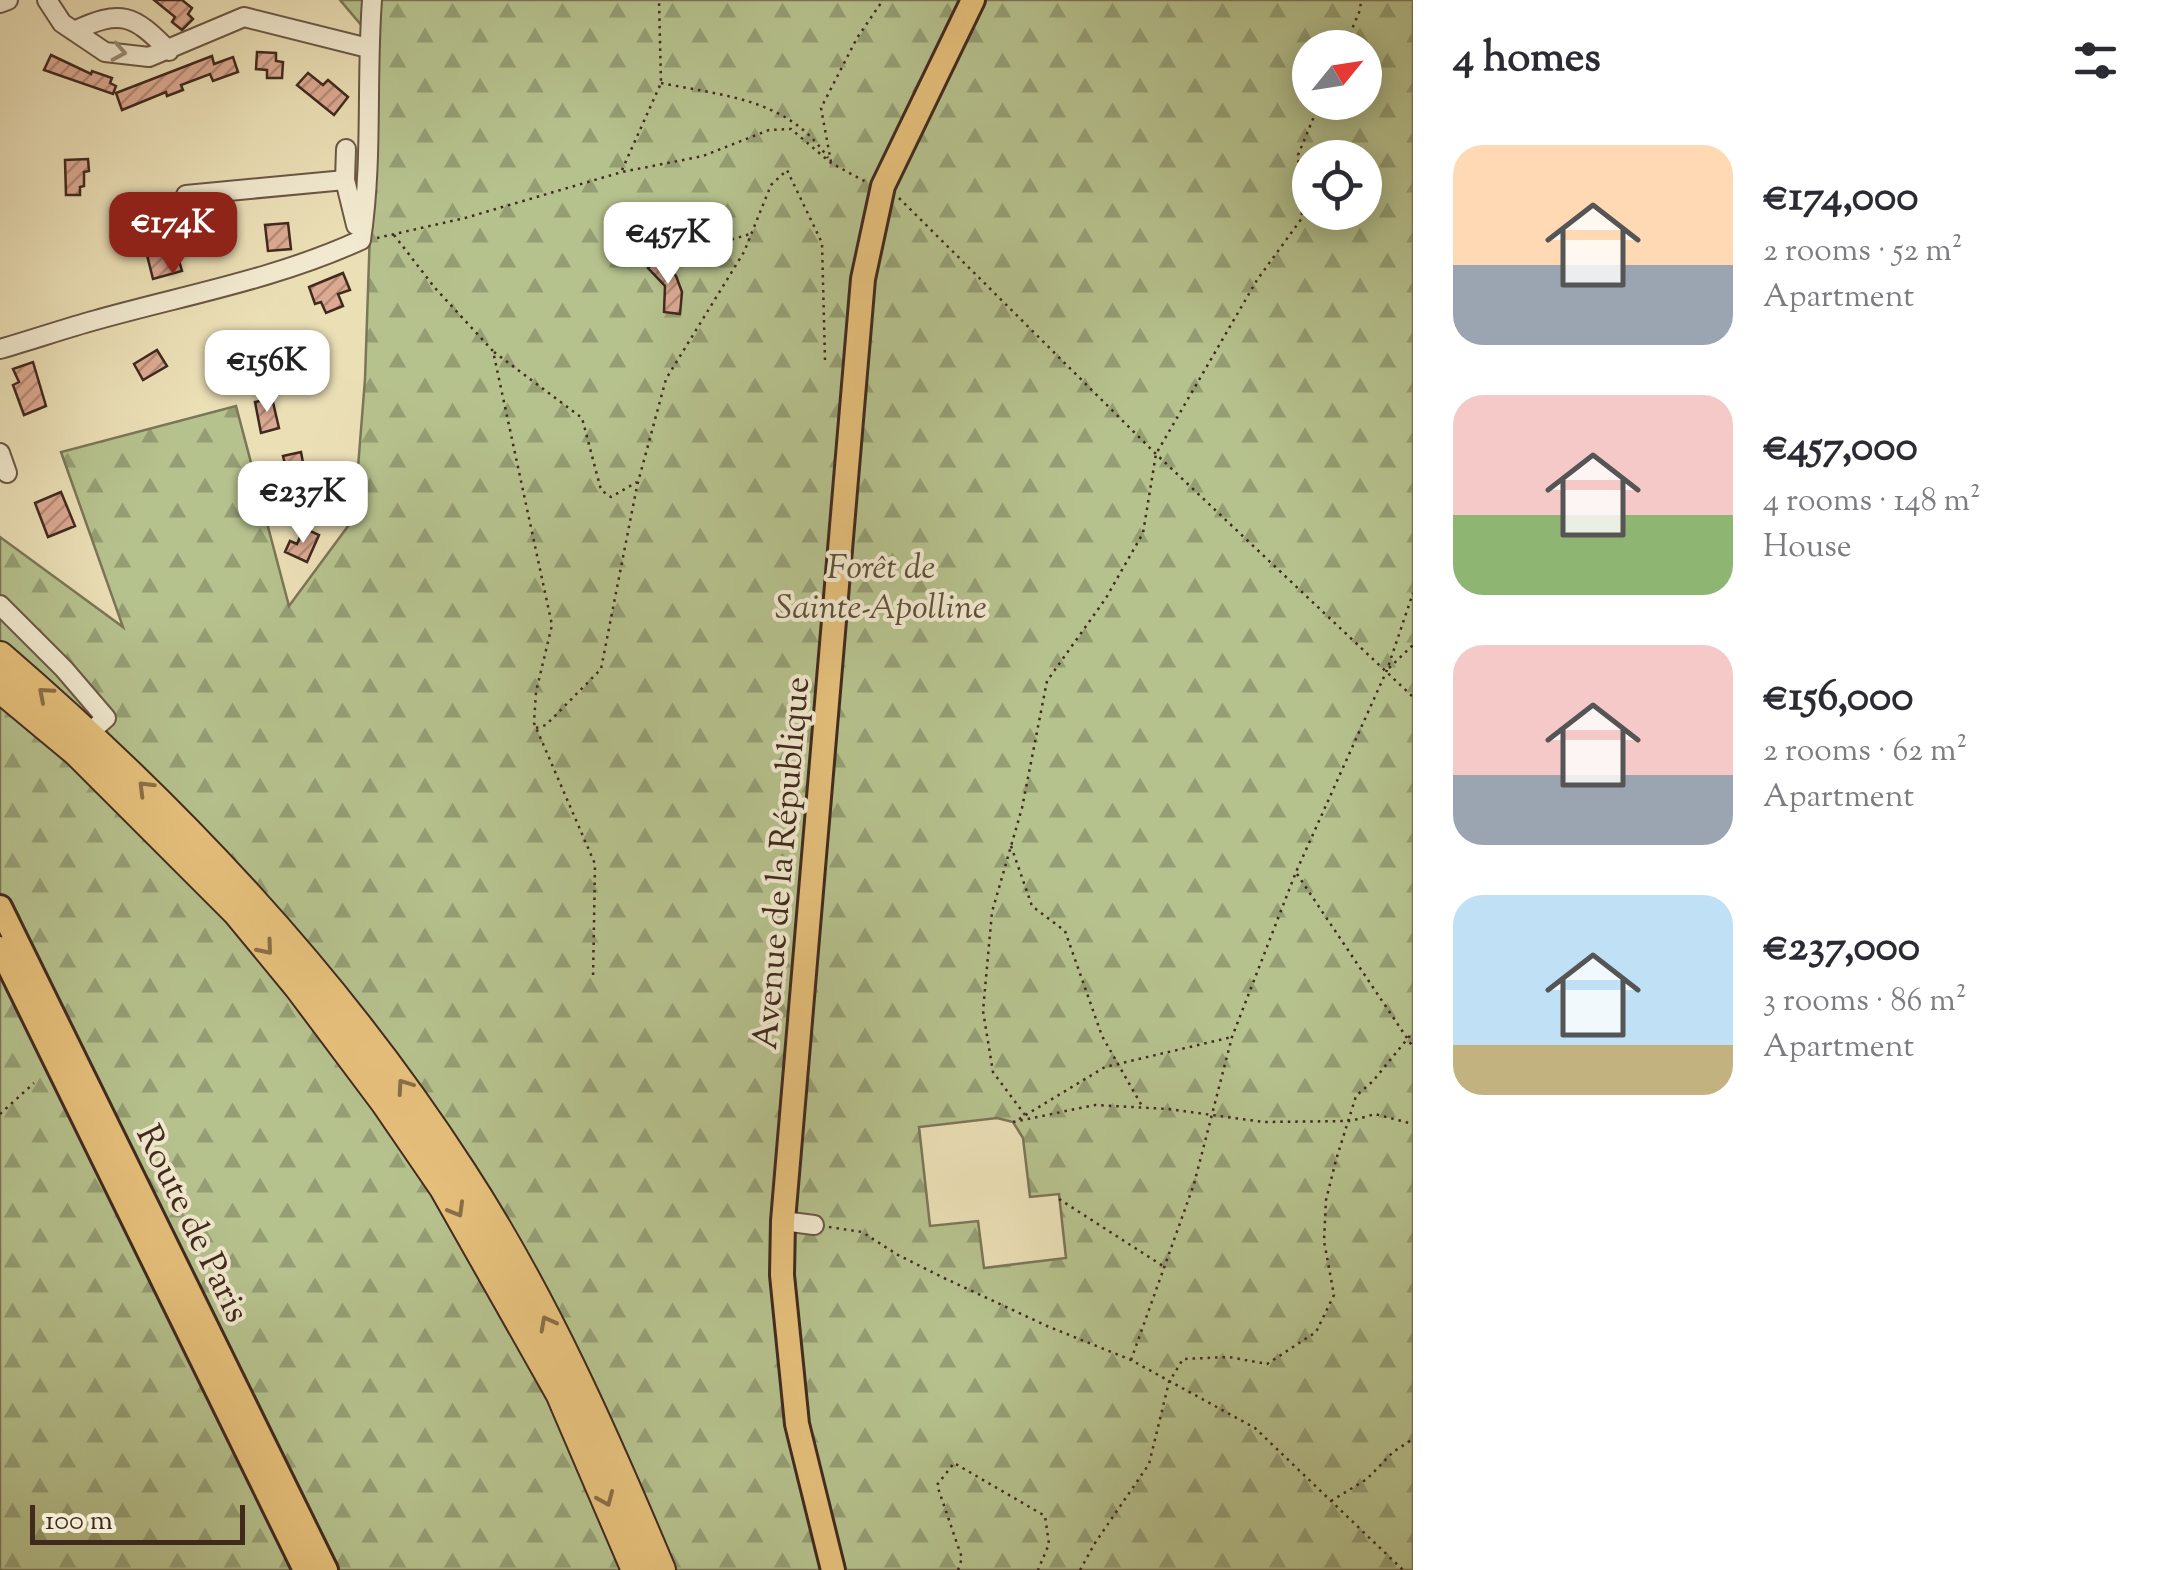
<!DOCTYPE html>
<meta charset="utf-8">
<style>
:root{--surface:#fff;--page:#f2f2f3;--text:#2b2b33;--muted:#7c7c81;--accent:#8f2418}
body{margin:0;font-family:"Sorts Mill Goudy",serif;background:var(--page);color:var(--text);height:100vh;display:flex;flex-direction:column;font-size:38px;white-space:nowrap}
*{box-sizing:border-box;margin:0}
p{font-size:32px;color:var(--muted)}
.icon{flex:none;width:55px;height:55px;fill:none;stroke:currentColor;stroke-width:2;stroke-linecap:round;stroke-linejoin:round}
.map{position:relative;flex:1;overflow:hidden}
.details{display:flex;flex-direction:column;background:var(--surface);width:750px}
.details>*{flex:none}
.needle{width:65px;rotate:60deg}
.controls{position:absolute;left:1292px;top:30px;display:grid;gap:20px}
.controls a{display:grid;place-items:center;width:90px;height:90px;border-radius:50%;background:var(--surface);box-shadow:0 5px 25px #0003;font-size:50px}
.scale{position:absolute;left:30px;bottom:25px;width:215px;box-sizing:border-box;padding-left:10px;border:5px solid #402a1e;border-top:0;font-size:28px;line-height:35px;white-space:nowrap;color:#402a1e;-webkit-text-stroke:8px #f2ead0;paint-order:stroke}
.price{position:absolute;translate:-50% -85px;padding:0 22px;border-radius:20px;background:#fff;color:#222;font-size:32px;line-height:65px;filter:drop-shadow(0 2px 5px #0008)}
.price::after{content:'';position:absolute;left:50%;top:60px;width:30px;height:22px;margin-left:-15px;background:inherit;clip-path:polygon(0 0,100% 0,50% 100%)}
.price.selected{background:var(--accent);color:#fff}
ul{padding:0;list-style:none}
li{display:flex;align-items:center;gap:30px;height:250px;padding:0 40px}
li span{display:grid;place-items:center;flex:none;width:280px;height:200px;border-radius:30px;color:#555}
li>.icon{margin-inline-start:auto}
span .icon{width:120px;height:120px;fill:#fffc;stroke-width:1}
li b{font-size:42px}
h2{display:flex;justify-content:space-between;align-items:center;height:120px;padding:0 40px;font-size:42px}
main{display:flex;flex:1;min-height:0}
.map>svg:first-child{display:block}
.forest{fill:url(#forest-firs);stroke:#7b7656;stroke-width:2.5;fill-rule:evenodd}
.building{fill:url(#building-hatch);stroke:#402a1e;stroke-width:2.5}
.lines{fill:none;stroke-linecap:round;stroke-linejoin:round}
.minor-casing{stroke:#6b5744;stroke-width:22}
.major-casing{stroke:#402a1e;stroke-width:28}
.highway-casing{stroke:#402a1e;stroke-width:32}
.path{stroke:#402a1e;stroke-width:2.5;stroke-dasharray:2.5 5;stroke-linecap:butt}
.minor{stroke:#f2ead0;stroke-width:18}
.major{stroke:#e6c07b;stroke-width:22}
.highway{stroke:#e6c07b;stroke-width:28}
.oneway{stroke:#998a77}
.oneway2{stroke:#8b6e48}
.labels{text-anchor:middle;stroke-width:8;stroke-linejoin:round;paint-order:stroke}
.park-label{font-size:35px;font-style:italic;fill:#5e503a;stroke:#f2ead0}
.street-label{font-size:35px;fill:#402a1e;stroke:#f2ead0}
</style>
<main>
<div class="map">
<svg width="1413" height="1570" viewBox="0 0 1413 1570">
<defs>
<pattern id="forest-firs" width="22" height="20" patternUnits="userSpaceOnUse" patternTransform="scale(2.5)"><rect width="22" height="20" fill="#b6c28e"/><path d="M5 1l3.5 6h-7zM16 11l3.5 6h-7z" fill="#959e73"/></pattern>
<pattern id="building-hatch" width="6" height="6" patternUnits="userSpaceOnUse" patternTransform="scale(2.5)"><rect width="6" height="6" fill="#dca992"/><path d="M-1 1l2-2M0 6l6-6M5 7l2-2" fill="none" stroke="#b48a77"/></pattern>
</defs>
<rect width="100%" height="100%" fill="#ebdfb6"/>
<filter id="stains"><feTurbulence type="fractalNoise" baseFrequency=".002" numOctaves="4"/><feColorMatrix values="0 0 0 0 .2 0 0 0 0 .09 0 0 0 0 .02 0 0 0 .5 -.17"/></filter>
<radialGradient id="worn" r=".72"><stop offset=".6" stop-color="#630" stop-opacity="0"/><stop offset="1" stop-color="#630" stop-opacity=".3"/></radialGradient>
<path class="forest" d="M340,0H1413V1570H0V537L123,627L61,452L236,406L289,606L354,518L365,379L375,83L362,26ZM1310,48H1365V102H1310ZM1310,158H1365V212H1310ZM997,1118L1013,1122L1023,1138L1030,1197L1059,1194L1066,1258L984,1268L978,1221L930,1226L919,1127Z"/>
<path class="building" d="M154,0H182L192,8L188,14L193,19L182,30L172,22L175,17Z
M257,52L276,53V61L283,62L282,78H267V70L256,69Z
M51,55L91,74L92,71L112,78L110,83L116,86L113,94L44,70Z
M212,56L214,64L233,57L238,72L213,81L210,74L181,85L183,90L167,96L166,92L122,110L116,93Z
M308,73L323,85L328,80L348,97L334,115L297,85Z
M88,159L89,171L84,172V186L80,187V195H66L65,160Z
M288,223L291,249L268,251L265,225Z
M175,247L182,271L153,279L147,255Z
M659,258L676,276L682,292L680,314L664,312L665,286L648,268Z
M343,273L350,290L338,294L343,306L326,313L321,302L315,304L309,287Z
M157,350L167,366L143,380L134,364Z
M33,362L46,406L24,415L13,385L19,382L13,369Z
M272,398L279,428L261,433L255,402Z
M301,452L307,484L291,488L283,456Z
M61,492L75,526L48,537L35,503Z
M304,528L319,535L307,562L285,552L290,541L297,544Z"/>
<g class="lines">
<g class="minor-casing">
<path id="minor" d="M47,0L62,23L105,52L149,57L244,17L368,48
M0,3L8,0
M74,31C121,9 133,14 169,51
M346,149L345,180L356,225L363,226
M186,195L345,180
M0,349C32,340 63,329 96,320C185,295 276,279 361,240C373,160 366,81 372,0
M0,453L7,473
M0,605L64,669L106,718L89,733
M783,1221L814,1225"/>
</g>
<g class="major-casing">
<path id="major" d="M0,907L326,1570
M0,948L305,1570
M833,1570L797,1424L782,1275L783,1221L863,279L883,186L973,0"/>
</g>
<g class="highway-casing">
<path id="highway" d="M0,656C176,808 335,976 462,1172C543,1296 604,1434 661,1570
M0,688L77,752L237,912L298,986L385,1102L444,1188L560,1393L636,1570"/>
</g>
<path class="path" d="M1344,48L1360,10L1361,0
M661,83C725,96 789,99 828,158
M831,162L821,108L857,38L883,0
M622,170L661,83L659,0
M899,198L1156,454L1413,697
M394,235L435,288L493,351L552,625L536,692L534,723L595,864L593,980
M377,238L465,218L622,172L703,156L769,130L791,129L831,163L866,182
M667,259L750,234
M494,352L582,418L601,490L611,497L637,482
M1389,668L1413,645
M536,728L546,725L601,669L637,486L666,379L744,252L771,185L787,170L822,243L825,360
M1011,846L1032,906L1065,931L1102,1036L1142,1106
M1297,874L1413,1047
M0,1114L34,1083
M1025,1115L993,1072L983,1011L992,912L1022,808L1047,681L1106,598L1143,533L1156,454L1257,280L1302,218L1298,155L1320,102
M1019,1119L1105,1067L1232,1037
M1013,1122L1095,1105L1168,1109L1264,1122L1351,1121L1375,1114L1413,1124
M1059,1199L1163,1266
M829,1227L862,1232L898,1255L944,1278L1047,1326L1131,1360L1255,1428L1403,1570
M1131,1360L1194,1184L1232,1037L1296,872L1387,670L1413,593
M1331,1501L1367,1479L1393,1452L1413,1439
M958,1570L962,1558L937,1485L954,1463L1045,1516L1049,1544L1038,1570
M1080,1570L1095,1543L1149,1464L1169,1382L1183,1359L1229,1357L1267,1364L1316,1332L1334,1295L1324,1241L1326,1200L1336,1160L1356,1096L1373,1081L1413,1032"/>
<use href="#minor" class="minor"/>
<use href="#major" class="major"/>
<use href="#highway" class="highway"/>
</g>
<defs><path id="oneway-chevron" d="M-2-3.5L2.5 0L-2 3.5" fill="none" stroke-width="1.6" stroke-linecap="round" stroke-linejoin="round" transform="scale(2.5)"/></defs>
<use class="oneway" href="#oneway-chevron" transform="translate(119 52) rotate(10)"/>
<g class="oneway2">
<use href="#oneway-chevron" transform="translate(45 694) rotate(-139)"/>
<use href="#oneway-chevron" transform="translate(145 788) rotate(-135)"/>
<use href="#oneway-chevron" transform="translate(266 948) rotate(50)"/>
<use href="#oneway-chevron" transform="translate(404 1086) rotate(-125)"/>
<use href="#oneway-chevron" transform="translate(457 1210) rotate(60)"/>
<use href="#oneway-chevron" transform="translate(547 1323) rotate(-118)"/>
<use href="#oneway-chevron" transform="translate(606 1499) rotate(67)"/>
</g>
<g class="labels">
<g class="park-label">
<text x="881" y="578">Forêt de<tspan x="881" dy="40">Sainte-Apolline</tspan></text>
</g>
<g class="street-label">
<text transform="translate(780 863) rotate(-85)" y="12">Avenue de la République</text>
<text transform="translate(194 1223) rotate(64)" y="12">Route de Paris</text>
</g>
</g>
<rect width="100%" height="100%" filter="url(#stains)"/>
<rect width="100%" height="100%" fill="url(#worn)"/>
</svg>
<div class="controls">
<a><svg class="needle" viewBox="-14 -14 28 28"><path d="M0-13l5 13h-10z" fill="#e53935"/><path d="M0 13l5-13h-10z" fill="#7c7c81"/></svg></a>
<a><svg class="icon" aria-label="locate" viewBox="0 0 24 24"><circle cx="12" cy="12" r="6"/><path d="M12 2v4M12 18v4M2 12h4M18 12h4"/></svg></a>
</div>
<div class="scale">100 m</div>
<b class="price selected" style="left:173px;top:277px">€174K</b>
<b class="price" style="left:668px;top:287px">€457K</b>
<b class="price" style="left:267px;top:415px">€156K</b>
<b class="price" style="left:303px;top:546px">€237K</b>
</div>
<section class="details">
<h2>4 homes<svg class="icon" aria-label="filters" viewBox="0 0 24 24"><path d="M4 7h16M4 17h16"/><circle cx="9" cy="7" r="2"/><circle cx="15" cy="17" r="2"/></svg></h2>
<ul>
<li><span style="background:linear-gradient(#ffd9b3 60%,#9aa5b1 0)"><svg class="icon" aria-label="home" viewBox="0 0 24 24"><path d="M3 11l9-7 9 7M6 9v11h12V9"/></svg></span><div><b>€174,000</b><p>2 rooms · 52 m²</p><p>Apartment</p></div></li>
<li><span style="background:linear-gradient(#f6c9c9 60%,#8fb573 0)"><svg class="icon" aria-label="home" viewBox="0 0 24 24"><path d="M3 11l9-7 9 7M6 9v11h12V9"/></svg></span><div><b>€457,000</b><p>4 rooms · 148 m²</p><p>House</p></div></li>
<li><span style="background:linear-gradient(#f6c9c9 65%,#9aa5b1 0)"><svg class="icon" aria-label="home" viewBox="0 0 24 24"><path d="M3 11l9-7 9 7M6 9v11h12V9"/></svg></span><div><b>€156,000</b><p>2 rooms · 62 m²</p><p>Apartment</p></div></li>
<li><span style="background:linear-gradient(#bfe0f5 75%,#c2b280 0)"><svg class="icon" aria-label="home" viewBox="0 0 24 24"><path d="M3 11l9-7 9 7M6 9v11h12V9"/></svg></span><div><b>€237,000</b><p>3 rooms · 86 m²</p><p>Apartment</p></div></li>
</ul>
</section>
</main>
